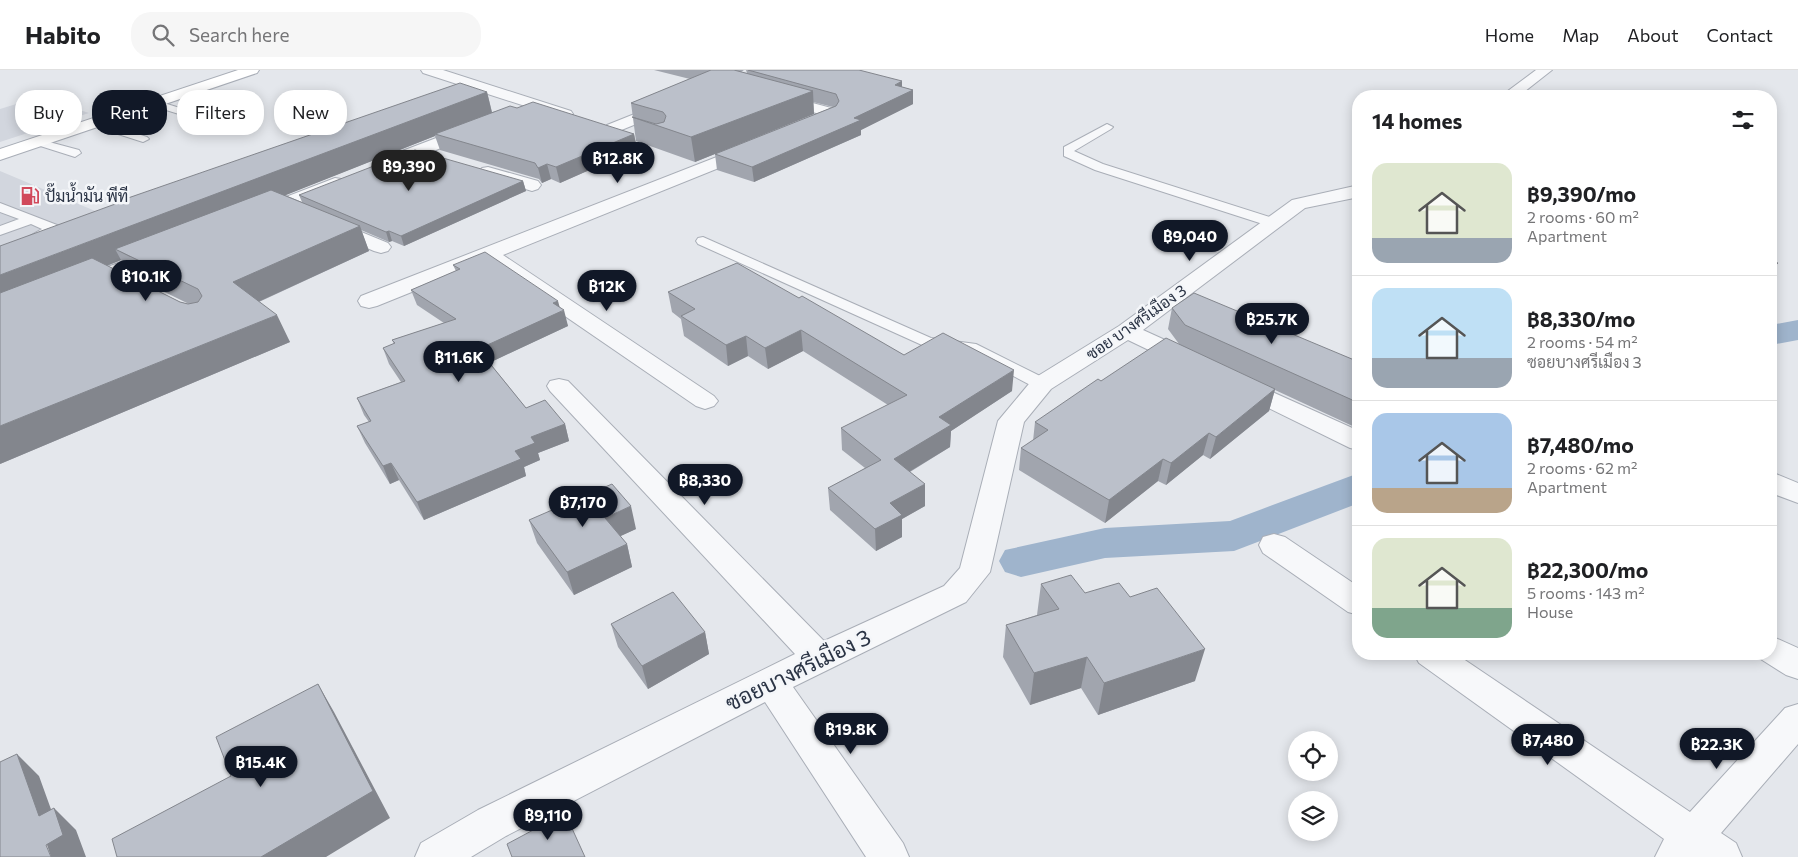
<!DOCTYPE html>
<meta charset="utf-8">
<style>
:root{--surface:#fff;--page:#f6f6f6;--text:#202124;--muted:#757577;--line:#e0e0e0;--accent:#111827}
body{margin:0;font-family:Commissioner,Sarabun,sans-serif;background:var(--page);color:var(--text);height:100vh;display:flex;flex-direction:column;font-size:19px;white-space:nowrap}
*{box-sizing:border-box;margin:0}
p{font-size:16px;color:var(--muted)}
.icon{flex:none;width:28px;height:28px;fill:none;stroke:currentColor;stroke-width:2;stroke-linecap:round;stroke-linejoin:round}
.map{position:relative;flex:1;overflow:hidden}
.side{position:absolute;left:1352px;top:20px;width:425px;height:570px;display:flex;flex-direction:column;background:var(--surface);border-radius:20px;box-shadow:0 2px 12px #0003}
.side>*{flex:none}
.hud{position:absolute;left:15px;top:20px;width:475px;height:45px;display:flex;gap:10px}
.buttons{position:absolute;left:1288px;top:661px;display:grid;gap:10px}
.buttons a{display:grid;place-items:center;width:50px;height:50px;border-radius:50%;background:var(--surface);box-shadow:0 2px 12px #0003;font-size:25px}
.price{position:absolute;translate:-50% -42px;padding:0 11px;border-radius:18px;background:var(--accent);color:#fff;font-size:16px;line-height:32px;filter:drop-shadow(0 1px 2px #0008)}
.price::after{content:'';position:absolute;left:50%;top:30px;width:15px;height:11px;margin-left:-8px;background:inherit;clip-path:polygon(0 0,100% 0,50% 100%)}
.price.on{background:#222;color:#fff}
ul{padding:0;list-style:none}
li{display:flex;align-items:center;gap:15px;height:125px;padding:0 20px}
li+li{border-top:1px solid var(--line)}
li span{display:grid;place-items:center;flex:none;width:140px;height:100px;border-radius:15px;color:#555}
li>.icon{margin-inline-start:auto}
span .icon{width:60px;height:60px;fill:#fffc;stroke-width:1}
li b{font-size:21px}
h2{display:flex;justify-content:space-between;align-items:center;height:60px;padding:0 20px;font-size:21px}
.tag{padding:0 18px;border-radius:20px;background:var(--surface);box-shadow:0 2px 12px #0003;font-size:18px;line-height:45px}
.tag.on{background:var(--accent);color:#fff}
header{display:flex;align-items:center;gap:30px;box-sizing:border-box;height:70px;padding:0 25px;background:var(--surface);border-bottom:1px solid var(--line)}
header strong{font-size:24px}
nav{display:flex;gap:28px;margin-inline-start:auto;font-size:18px}
.search{width:350px;height:45px;background:var(--page);display:flex;align-items:center;gap:12px;box-sizing:border-box;padding:0 18px;border-radius:20px;color:var(--muted);font-size:19px}
.map>svg:first-child{display:block}
.built{fill:#d2d6de}
.lines{fill:none;stroke-linecap:round;stroke-linejoin:round}
.canal{fill:#9fb4cc;fill-rule:evenodd}
.lane-casing{stroke:#a9aeb7;stroke-width:2}
.street-casing{stroke:#a9aeb7;stroke-width:2}
.secondary-casing{stroke:#a9aeb7;stroke-width:2}
.lane{fill:#f7f8fa;fill-rule:evenodd}
.street{fill:#f7f8fa;fill-rule:evenodd}
.secondary{fill:#fff;fill-rule:evenodd}
.wall{fill:#a1a5ae;fill-rule:evenodd}
.shaded-wall{fill:#83868d}
.building{fill:#bbc0ca;stroke:#83868d}
.labels{text-anchor:middle;stroke-width:5;stroke-linejoin:round;paint-order:stroke}
.far-poi-label{font-size:16px;fill:#2b3445;stroke:#f4f6f9;text-anchor:start}
.far-street-label{font-size:16px;fill:#2b3445;stroke:#f4f6f9}
.near-street-label{font-size:22px;fill:#2b3445;stroke:#f4f6f9}
</style>
<header>
<strong>Habito</strong>
<div class="search"><svg class="icon" aria-label="search" viewBox="0 0 24 24"><circle cx="10" cy="10" r="6"/><path d="M15 15l6 6"/></svg>Search here</div>
<nav><a>Home</a><a>Map</a><a>About</a><a>Contact</a></nav>
</header>
<div class="map">
<svg width="1798" height="787" viewBox="0 0 1798 787">
<rect width="100%" height="100%" fill="#e4e7ec"/>
<path class="built" d="M39,27L89,43L0,72V39Z
M0,101L119,151L0,197Z"/>
<g class="lines">
<path class="canal" d="M1798,250V270L1771,275V255Z
M1359,403V433L1234,481L1105,488L1021,507L1005,502L999,491L1005,480L1105,458L1230,451Z"/>
<g class="lane-casing">
<path id="lane" d="M154,30L235,55L237,57L235,59H227L150,35V31Z
M94,50L147,67L149,69L143,72L90,55V51Z
M1107,54L1113,57L1111,59L1074,81L1103,94L1279,150L1281,153L1279,156H1269L1095,100L1064,86V77Z
M38,69L79,80L81,83L75,87L34,74L32,72Z
M0,133L57,155L59,158L0,193V183L42,159L31,154L0,165V156L19,149L0,142Z
M703,167L931,268L976,274L1048,310L1050,314L1048,318H1036L966,281L922,275L698,174L696,171L698,168Z"/>
</g>
<g class="street-casing">
<path id="street" d="M421,0H443L571,41L573,44L565,49L559,47L423,3Z
M1536,0H1552L1519,26H1501Z
M779,24L835,39L838,46L836,49L810,60H798L796,57L798,54L820,44L774,32L771,29Z
M667,31L675,36L673,39L619,61H607L605,58L607,55Z
M473,54L479,55L481,59L479,63L388,99H376L373,95L376,91Z
M750,74L756,75L759,79L756,83L503,185L714,326L718,331L714,336L705,339L696,336L486,192L377,236L369,238L361,236L358,231L361,226Z
M488,97L538,111L541,115L538,119L532,121L482,106L479,102L482,98Z
M335,108L341,109L344,113L341,117L266,148H252L249,144L252,140Z
M1359,115V127L1305,138L1143,260L1198,285L1201,290L1198,295L1189,297L1180,295L1128,270L1051,319L1024,352L990,502L966,532L793,617L903,773L909,787H866L765,632L506,766L471,787H415L421,773L478,740L795,584L550,321L547,316L550,311L559,309L568,311L824,571L944,516L960,498L998,351L1033,309L1119,256L1292,130Z
M332,150L388,173L391,177L388,181L381,183L374,181L325,160L322,156L325,152Z
M159,178L166,180L169,184L166,188L91,219L83,220L75,219L72,214L75,209Z
M1239,307L1359,361V380L1350,378L1230,319L1227,314L1230,309Z
M1771,402L1798,413V433L1771,423Z
M1274,464L1285,467L1359,517V545L1348,542L1263,483L1259,475L1263,467Z
M1771,566L1798,578V609L1786,605L1759,588L1757,584H1771Z
M1414,584H1456L1690,742L1785,638L1798,634V674L1721,763L1736,773L1742,787H1655L1664,769L1419,593Z"/>
</g>
<g class="secondary-casing">
<path id="secondary" d="M238,0H259L257,3L0,90V79Z"/>
</g>
<use href="#lane" class="lane"/>
<use href="#street" class="street"/>
<use href="#secondary" class="secondary"/>
</g>
<path class="wall" d="M654,0H744L741,2L747,3L746,0H859L902,17L913,20V34L861,60V65L754,112L717,100L715,84L833,37L813,32L814,44L695,92L636,71L631,33L690,9Z
M487,22L492,42L517,38L634,64L637,79L560,113L551,109L542,113L539,109L440,80L435,66L285,125L302,132L299,125L523,111L526,121L404,176L392,171L389,172L361,160L369,181L259,232L290,272L0,394L128,130V128ZM121,190L130,205L189,234L180,232L107,196Z
M453,195L560,237L568,256L491,292L493,297L526,338L565,354L569,371L538,383L540,390L524,397L526,406L424,450L399,410L390,414L365,373L357,356L369,352L364,345L357,328L401,312L389,294L383,278L394,274L392,270L444,253L417,235L411,220L456,201Z
M668,222L799,228L904,285L1012,321L951,361L950,377L910,402L925,436L902,449V467L876,481L830,440L828,418L865,398L842,380L841,358L888,335L803,281L768,299L748,286L728,296L684,266L681,249L672,242Z
M1172,238L1359,292V359L1275,320L1269,341L1210,389L1203,385L1166,415L1158,411L1105,453L1019,400L1021,378L1033,371L1035,352L1101,311L1179,274L1168,259Z
M529,450L636,459L620,466L627,474L632,497L574,525L537,473Z
M1041,514L1085,523L1195,611L1098,645L1081,618L1030,635L1003,587L1006,555L1037,545Z
M611,554L705,562L709,584L648,619L618,577Z"/>
<path class="shaded-wall" d="M902,11V25L913,20V34L861,60V65L754,112L752,97L854,48L895,15Z
M813,21L814,44L695,92L691,67Z
M487,22L492,43L435,64V66L130,187L115,179L121,190L0,238V205Z
M634,64L637,79L560,113L556,97Z
M547,94L551,109L542,113L538,98Z
M523,111L526,121L404,176L401,166Z
M360,156L369,181L245,238L233,212Z
M389,161L392,171L389,172L386,162Z
M1778,193L1771,203V198Z
M558,231L561,242L564,240L568,256L491,292L493,299L483,285V277L553,233Z
M277,245L290,272L0,394V356Z
M801,260L803,281L768,299L765,278Z
M746,266L748,286L728,296L726,275Z
M1014,300L1012,321L951,361L950,377L894,411V389L939,347Z
M1275,319L1269,341L1210,389L1216,367Z
M565,354L569,371L538,383L540,390L524,397L526,406L424,450L417,432L515,381L531,367Z
M1209,363L1203,385L1166,415L1171,393Z
M1163,389L1158,411L1105,453L1109,430Z
M391,393L399,410L390,414L383,396Z
M925,414V436L902,449V467L876,481L875,459L890,433Z
M631,436L636,459L610,471L605,448Z
M627,474L632,497L574,525L567,502Z
M705,562L709,584L648,619L642,596Z
M1205,579L1195,611L1098,645L1104,613Z
M1087,587L1081,618L1030,635L1034,603Z
M318,614L334,642L390,748L326,787H261Z
M17,684L39,706L61,767L54,738L76,760L86,787H51Z"/>
<path class="building" d="M711,0H734L813,21L691,67L632,47L656,54L664,52L666,46L663,42L631,33Z
M748,0H859L902,11L895,15L913,20L854,48L861,50L752,97L715,84L836,36L839,31L836,24Z
M460,13L487,22L0,205V176L129,129L128,128Z
M533,32L634,64L556,97L547,94L538,98L535,93L435,64L510,36L517,38Z
M415,80L523,111L401,166L389,161L386,162L299,125Z
M271,120L360,156L233,212L277,245L0,356V223L92,188L180,232L188,234L198,232L202,226L198,219L115,179Z
M485,182L558,231L553,233L564,240L483,277L488,283L483,285L526,338L545,330L565,354L531,367L535,373L515,381L521,389L417,432L391,393L383,396L357,356L371,351L357,328L405,311L383,278L395,273L392,270L456,249L411,220L460,199L453,195Z
M1771,191L1778,193L1771,198Z
M737,193L799,228L802,226L904,285L943,263L1014,300L939,347L951,355L894,389L925,414L890,433L902,445L875,459L828,418L881,390L841,358L907,325L801,260L765,278L746,266L726,275L681,246L695,239L668,222Z
M1194,223L1359,292V333L1185,255L1172,238Z
M1166,268L1275,319L1216,367L1209,363L1171,393L1163,389L1109,430L1021,378L1048,360L1035,352L1098,309L1101,311Z
M612,414L631,436L605,448L627,474L567,502L529,450Z
M1071,505L1085,523L1119,513L1130,527L1157,518L1205,579L1104,613L1087,587L1034,603L1006,555L1059,539L1041,514Z
M673,522L705,562L642,596L611,554Z
M318,614L373,721L261,787H117L112,769L231,706L216,667Z
M17,684L39,746L54,738L63,765L46,775L51,787H0V692Z
M565,743L585,787H512L507,774Z"/>
<defs>
<g id="fuel-bare" transform="scale(1.5)"><path d="M-5.5-6h7V0h2V4h1.3V-2.5L3-4.5l.8-.8L6-3V5H2.5V1h-1V6h-7ZM-4.2-4.7v3.2H.2V-4.7Z" fill="#d1495b" stroke="#f4f6f9" stroke-width="2.5" paint-order="stroke"/></g>
</defs>
<g fill-rule="evenodd">
<use href="#fuel-bare" x="30" y="126"/>
</g>
<g class="labels">
<g class="far-poi-label">
<text x="45" y="132">ปั๊มน้ำมัน พีที</text>
</g>
<g class="far-street-label">
<text transform="translate(1136 252) rotate(-35)" y="6">ซอย บางศรีเมือง 3</text>
</g>
<g class="near-street-label">
<text transform="translate(798 600) rotate(-26)" y="8">ซอยบางศรีเมือง 3</text>
</g>
</g>
</svg>
<div class="buttons">
<a><svg class="icon" aria-label="locate" viewBox="0 0 24 24"><circle cx="12" cy="12" r="6"/><path d="M12 2v4M12 18v4M2 12h4M18 12h4"/></svg></a>
<a><svg class="icon" aria-label="layers" viewBox="0 0 24 24"><path d="M12 4l9 5-9 5-9-5zM3 14l9 5 9-5"/></svg></a>
</div>
<b class="price" style="left:618px;top:114px">฿12.8K</b>
<b class="price on" style="left:409px;top:122px">฿9,390</b>
<b class="price" style="left:1190px;top:192px">฿9,040</b>
<b class="price" style="left:146px;top:232px">฿10.1K</b>
<b class="price" style="left:607px;top:242px">฿12K</b>
<b class="price" style="left:1272px;top:275px">฿25.7K</b>
<b class="price" style="left:459px;top:313px">฿11.6K</b>
<b class="price" style="left:705px;top:436px">฿8,330</b>
<b class="price" style="left:583px;top:458px">฿7,170</b>
<b class="price" style="left:851px;top:685px">฿19.8K</b>
<b class="price" style="left:1548px;top:696px">฿7,480</b>
<b class="price" style="left:1717px;top:700px">฿22.3K</b>
<b class="price" style="left:261px;top:718px">฿15.4K</b>
<b class="price" style="left:548px;top:771px">฿9,110</b>
<div class="hud">
<a class="tag">Buy</a>
<a class="tag on">Rent</a>
<a class="tag">Filters</a>
<a class="tag">New</a>
</div>
<section class="side">
<h2>14 homes<svg class="icon" aria-label="filters" viewBox="0 0 24 24"><path d="M4 7h16M4 17h16"/><circle cx="9" cy="7" r="2"/><circle cx="15" cy="17" r="2"/></svg></h2>
<ul>
<li><span style="background:linear-gradient(#dfe7d0 75%,#9aa5b1 0)"><svg class="icon" aria-label="home" viewBox="0 0 24 24"><path d="M3 11l9-7 9 7M6 9v11h12V9"/></svg></span><div><b>฿9,390/mo</b><p>2 rooms · 60 m²</p><p>Apartment</p></div></li>
<li><span style="background:linear-gradient(#bfe0f5 70%,#9aa5b1 0)"><svg class="icon" aria-label="home" viewBox="0 0 24 24"><path d="M3 11l9-7 9 7M6 9v11h12V9"/></svg></span><div><b>฿8,330/mo</b><p>2 rooms · 54 m²</p><p>ซอยบางศรีเมือง 3</p></div></li>
<li><span style="background:linear-gradient(#a9c7e8 75%,#b9a48a 0)"><svg class="icon" aria-label="home" viewBox="0 0 24 24"><path d="M3 11l9-7 9 7M6 9v11h12V9"/></svg></span><div><b>฿7,480/mo</b><p>2 rooms · 62 m²</p><p>Apartment</p></div></li>
<li><span style="background:linear-gradient(#dfe7d0 70%,#7fa58c 0)"><svg class="icon" aria-label="home" viewBox="0 0 24 24"><path d="M3 11l9-7 9 7M6 9v11h12V9"/></svg></span><div><b>฿22,300/mo</b><p>5 rooms · 143 m²</p><p>House</p></div></li>
</ul>
</section>
</div>
